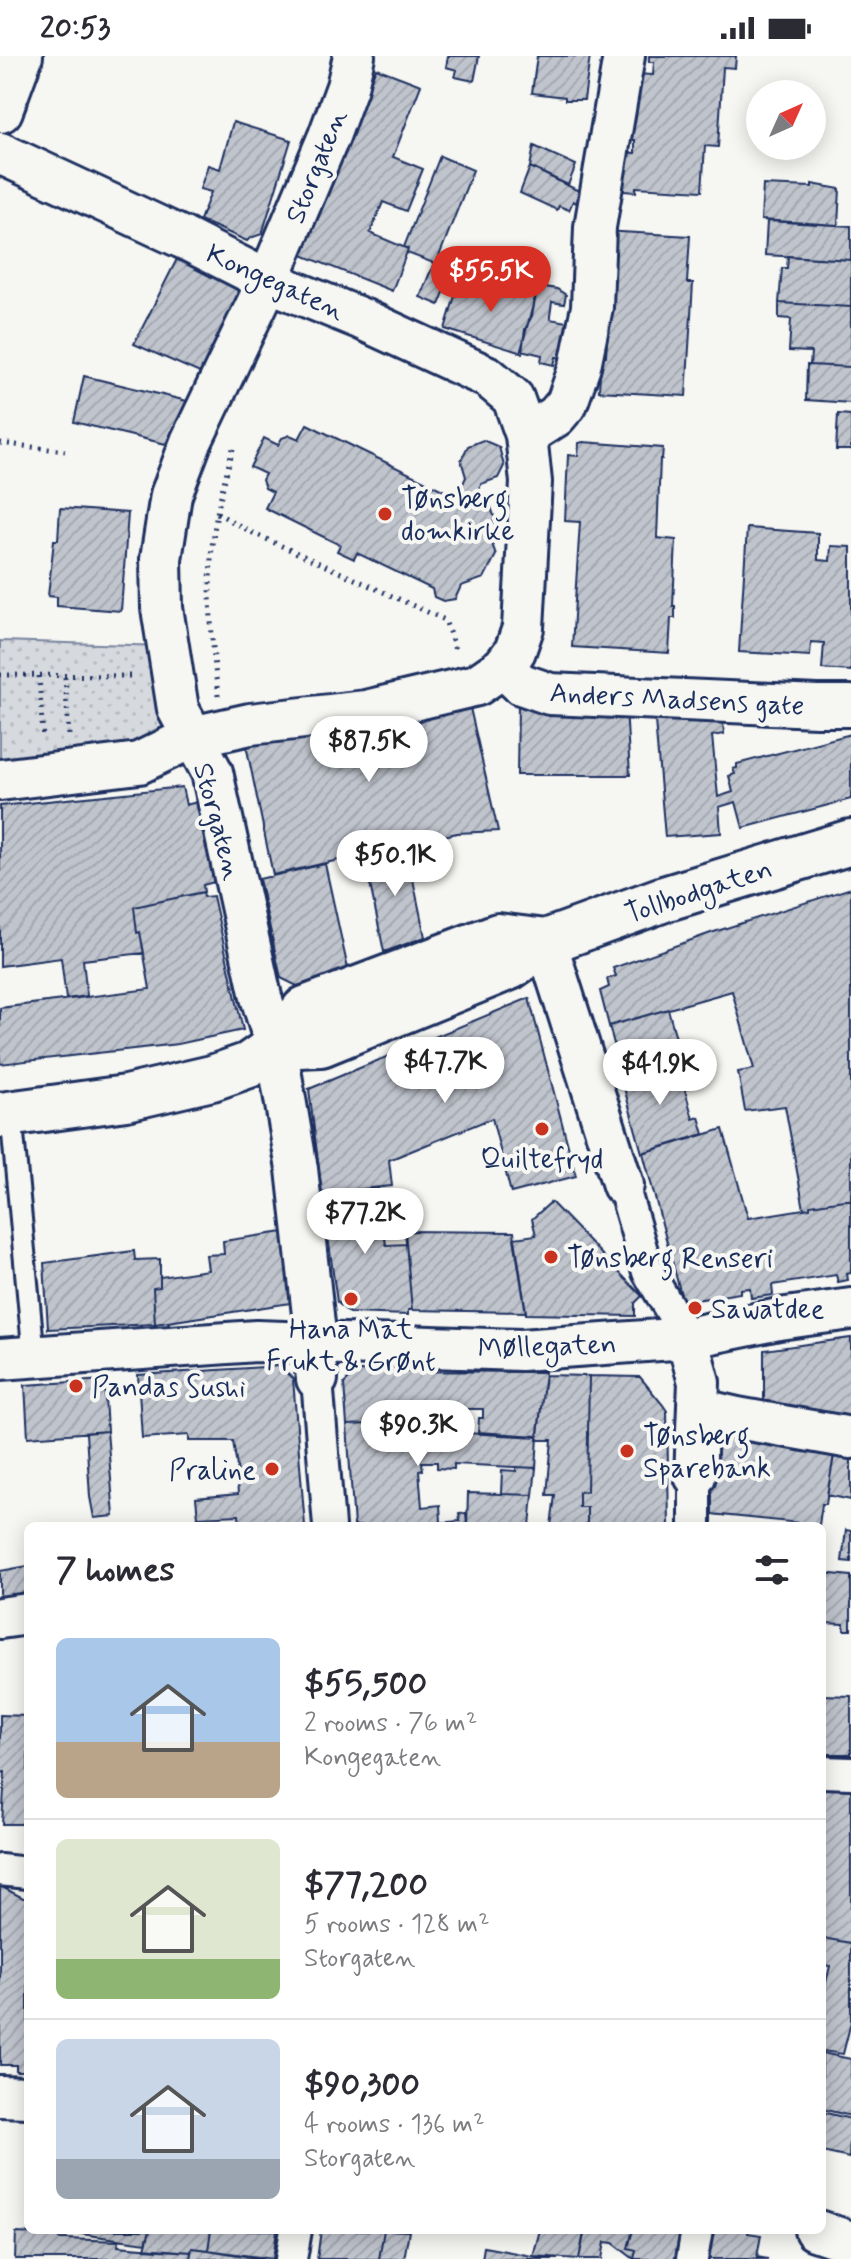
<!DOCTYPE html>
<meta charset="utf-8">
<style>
:root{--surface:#fff;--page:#f2f2f3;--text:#2b2b33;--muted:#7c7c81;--line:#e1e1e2;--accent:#d93025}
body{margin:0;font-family:Mynerve,sans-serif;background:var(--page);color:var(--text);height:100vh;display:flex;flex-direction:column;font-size:30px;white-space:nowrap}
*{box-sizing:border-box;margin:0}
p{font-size:26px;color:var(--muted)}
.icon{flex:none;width:44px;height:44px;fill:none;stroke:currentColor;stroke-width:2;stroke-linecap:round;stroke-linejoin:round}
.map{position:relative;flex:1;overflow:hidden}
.panel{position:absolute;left:24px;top:1466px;width:802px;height:712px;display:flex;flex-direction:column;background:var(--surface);border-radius:12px;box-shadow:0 4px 20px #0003}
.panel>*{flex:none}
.needle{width:52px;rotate:45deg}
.controls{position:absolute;left:746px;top:24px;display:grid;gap:16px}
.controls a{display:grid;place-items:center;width:80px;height:80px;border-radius:50%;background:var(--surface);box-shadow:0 4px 20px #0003;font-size:40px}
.price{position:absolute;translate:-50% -68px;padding:0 18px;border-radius:28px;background:#fff;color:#222;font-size:26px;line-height:52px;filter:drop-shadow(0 2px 4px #0008)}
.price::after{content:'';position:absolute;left:50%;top:48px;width:24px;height:18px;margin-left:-12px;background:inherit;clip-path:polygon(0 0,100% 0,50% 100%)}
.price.on{background:var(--accent);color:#fff}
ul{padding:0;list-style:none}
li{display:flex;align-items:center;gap:24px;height:200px;padding:0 32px}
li+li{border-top:2px solid var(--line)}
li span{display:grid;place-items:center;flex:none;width:224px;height:160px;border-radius:12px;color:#555}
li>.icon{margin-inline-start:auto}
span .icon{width:96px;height:96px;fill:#fffc;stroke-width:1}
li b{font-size:34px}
h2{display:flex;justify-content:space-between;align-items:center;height:96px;padding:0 32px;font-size:34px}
.status{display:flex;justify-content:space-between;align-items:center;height:56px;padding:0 40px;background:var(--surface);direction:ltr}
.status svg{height:22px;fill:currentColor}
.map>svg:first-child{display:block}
.grass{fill:url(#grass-dots);stroke:#78849e;stroke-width:2}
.building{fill:url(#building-hatch);stroke:#1b2f5e;stroke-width:2}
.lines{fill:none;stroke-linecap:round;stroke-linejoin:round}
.service-casing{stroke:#1b2f5e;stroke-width:26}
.pedestrian-casing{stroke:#1b2f5e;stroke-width:36}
.minor-casing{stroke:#1b2f5e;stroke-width:46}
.secondary-casing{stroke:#1b2f5e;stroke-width:50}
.primary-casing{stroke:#1b2f5e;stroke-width:50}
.path{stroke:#1b2f5e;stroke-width:5;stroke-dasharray:2 6;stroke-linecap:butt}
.service{stroke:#f6f6f2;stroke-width:20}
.pedestrian{stroke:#f6f6f2;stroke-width:30}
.minor{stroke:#f6f6f2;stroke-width:40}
.secondary{stroke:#f6f6f2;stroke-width:44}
.primary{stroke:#f6f6f2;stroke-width:44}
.poi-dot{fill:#c8321e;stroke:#f6f6f2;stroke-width:3}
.labels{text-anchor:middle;stroke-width:8;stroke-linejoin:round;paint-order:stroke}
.street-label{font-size:28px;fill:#1b2f5e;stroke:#f6f6f2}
.poi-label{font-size:28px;fill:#1b2f5e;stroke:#f6f6f2;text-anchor:start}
</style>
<div class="status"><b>20:53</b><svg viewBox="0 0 49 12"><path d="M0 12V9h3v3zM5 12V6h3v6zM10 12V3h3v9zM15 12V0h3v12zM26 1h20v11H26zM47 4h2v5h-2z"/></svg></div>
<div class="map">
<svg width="851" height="2203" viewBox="0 0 851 2203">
<defs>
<pattern id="grass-dots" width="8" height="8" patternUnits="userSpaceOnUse" patternTransform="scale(2)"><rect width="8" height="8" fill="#d6d9dd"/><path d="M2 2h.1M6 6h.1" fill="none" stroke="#b7bbc0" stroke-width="1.8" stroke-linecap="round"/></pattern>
<pattern id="building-hatch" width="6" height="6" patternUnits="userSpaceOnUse" patternTransform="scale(2)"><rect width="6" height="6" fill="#c0c4cd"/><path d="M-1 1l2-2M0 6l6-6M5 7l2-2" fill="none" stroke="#a4a9b2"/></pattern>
</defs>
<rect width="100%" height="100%" fill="#f6f6f2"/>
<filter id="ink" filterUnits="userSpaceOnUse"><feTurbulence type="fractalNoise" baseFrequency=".0125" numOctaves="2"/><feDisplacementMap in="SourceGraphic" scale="16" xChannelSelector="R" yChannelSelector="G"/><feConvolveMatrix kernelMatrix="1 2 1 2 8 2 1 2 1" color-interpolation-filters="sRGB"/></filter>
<g filter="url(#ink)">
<path class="grass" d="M0,585L164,590L189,680L0,720Z"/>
<path class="building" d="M448,0H479L474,25L455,21L457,14L446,11Z
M537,0H590L584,44H565V41L532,37Z
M649,0H736L735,12L723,11L718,91L705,90L702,135L636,131V136L624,135V130L616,129L618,96L635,97V84H631L635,18L653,19L654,6H649Z
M376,12L421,29L393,101L423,113L406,155L383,146L370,177L408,193L392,235L302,199Z
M233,66L291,84L262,178L250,182L247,185L200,164L211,136L200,133L208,109L220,113Z
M534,90L576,109L568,129L530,111Z
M440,100L473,114L436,208L407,197L408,193L404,191Z
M530,111L583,137L578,148L573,145L569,154L559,150L557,154L520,137Z
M812,128L840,133L838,169L761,164L763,129L812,131Z
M767,165L851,170V204L765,199Z
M603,175L690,180L687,227H693L686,340L599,335L601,300H606L607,287H603Z
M788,200L851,204V251L779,247L782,212H787Z
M177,203L235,229L240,243L202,318L134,288Z
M433,209L452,216L439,249L420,241Z
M461,220L508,234L510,230L536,239L532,260L525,273L522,297L445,273Z
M538,230L557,233L566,239L564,248L552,246L550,260V263L578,268L571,304L556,301L554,309L541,306L542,299L521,294Z
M779,247L851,251V311L810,309L811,296L789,295L791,263L779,262Z
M807,309L851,311V347L806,344Z
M84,320L187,345L166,388L74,366Z
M838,358L851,359V394H836Z
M307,368L457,441L466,421L461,404L468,390L483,384L499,391L504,410L498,422L481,428L476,439L489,445L495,463L488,476L496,499L484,522L461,530L455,543L443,545L434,541L432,533L357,497L354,503L337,495L340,489L265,452L273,436L265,432L262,424L265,418L250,411L264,382L278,389L282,382L290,379L299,383Z
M583,386L663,392L662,403H660L657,482L676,484L673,550H675V562H671L669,597L572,591L580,466L565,465L568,399L578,400L579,387Z
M60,452L128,457L121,555L57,550V541L48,540L54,484H58Z
M747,472L818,477V504L830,505L831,490L851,491V615L822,613L824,587L811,586L810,600L739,596Z
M468,643L498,775L457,777L273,819L244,679Z
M518,649L626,651L630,719H517Z
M654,653L722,655L724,678L712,680L718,741L733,736L729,720L735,718L733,713L737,712V708L851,678V743L743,772L736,746L719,751L721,777L665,781Z
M182,731L186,749L197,746L214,826L203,829L204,836L134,851L137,877L140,876L144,897L83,904L87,940L66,943L61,902L0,910V750Z
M406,790L425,881L384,896L364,799Z
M325,808L348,913L297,930L281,922L259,823Z
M851,832V1143L810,1149V1152L804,1153L785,1050L745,1055L738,1016L754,1013L732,935L609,970L600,935L609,931L607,923L616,920L613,912L711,877Z
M203,836L204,841L213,840L243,974L178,988L0,1008V952L150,933L140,876L137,877L134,851Z
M529,942L576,1120L511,1137L492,1062L389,1104L392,1130L322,1137L309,1033Z
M668,953L682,1004L623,1020L609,970Z
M677,1005L693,1063L699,1061L704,1078L642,1097L621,1021Z
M723,1073L748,1162L810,1152V1149L851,1143V1217L847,1218L848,1224L838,1226L836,1219L772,1229L773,1239L751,1242L750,1232L740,1233V1237L683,1246L643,1097Z
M378,1132L386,1189L406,1188L412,1254H408V1259L349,1257L337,1246L322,1137Z
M551,1146L642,1240L635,1247V1260L526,1258L514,1182L536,1179L532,1163Z
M290,1175L297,1246L155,1268L153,1232L160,1231V1221L208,1214L206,1199L224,1198L223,1185Z
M405,1175L514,1176L526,1256L412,1254Z
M134,1195L135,1204L160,1203V1231L153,1232L155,1268L48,1273L44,1207Z
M851,1282V1360L764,1345V1294Z
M279,1310L293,1323L305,1470H240L239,1459L198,1461L196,1442L238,1438L237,1424H239L233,1385H189V1379L142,1382L138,1319Z
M357,1315L545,1316L538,1380L478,1376L479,1362H483V1353H461V1358H437L438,1373L409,1372V1366L347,1369L344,1328Z
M545,1319L589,1320L587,1435L579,1436V1451H587V1470H551L555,1439H547L552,1384H537Z
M589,1320L640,1321L663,1349L667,1355L669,1470H587V1451H579V1436L587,1435Z
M104,1324L107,1375L28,1381L25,1329Z
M396,1367L397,1378L412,1377V1374L538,1381L536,1412L454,1408V1413L437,1412V1406H422L423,1414L419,1415L422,1451L440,1449L441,1466L438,1467V1470H354L347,1369Z
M107,1375L114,1460L94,1462L90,1441L86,1377Z
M724,1380L834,1398L826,1448H822L819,1469L711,1458L709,1393Z
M834,1400L851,1403V1444L827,1439Z
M516,1411L536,1412L533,1439L501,1438L502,1414L516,1415Z
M468,1437L533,1439L530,1470H467Z
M466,1457L467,1470H438V1467L460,1465L459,1458Z
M846,1474L851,1475V1506L842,1505Z
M28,1510V1549L0,1553V1515Z
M822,1517L851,1520V1574H844V1568L822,1567Z
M822,1639L851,1640V1698H822Z
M0,1659L28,1660V1768H2L5,1716L0,1717Z
M822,1726L851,1727V1887L822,1882Z
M0,1830L23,1842H28V2015H16V2009H0Z
M822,1882L851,1887V1966L843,1998L822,1995V1943L830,1910L822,1909Z
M822,1997L851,2003V2060L822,2053Z
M822,2056L851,2063L849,2102L822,2096Z
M52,2174H150L146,2187Z
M150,2174H211L208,2194L192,2192L191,2196L145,2193Z
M211,2174H277L273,2203L208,2194Z
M321,2174H384L379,2203H317Z
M384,2174L409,2175L404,2203H379Z
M540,2174H585L579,2203L533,2200Z
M587,2174H633L628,2192L636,2194L634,2203L613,2187L605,2186L602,2203H579L584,2176Z
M633,2174H686L679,2203H634L636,2194L628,2192Z
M707,2174H748V2177L761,2179L757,2201L768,2203H703Z
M16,2177L59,2179V2183H65L119,2185L118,2190L191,2196L190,2203H15Z
M484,2191L537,2201L558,2203H482Z
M192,2192L208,2194L263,2203H190Z"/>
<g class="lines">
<g class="service-casing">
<path id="service" d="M11,1057L34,1301"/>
</g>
<g class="pedestrian-casing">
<path id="pedestrian" d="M623,1129L648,1216L687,1282
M317,1323L329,1470
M695,1420V1470
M822,1716L851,1717
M0,1814L28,1817
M291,2203L296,2174
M692,2203L697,2174"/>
</g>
<g class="minor-casing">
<path id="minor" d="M0,97L183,182L268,225L362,263L488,321L513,342L526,379
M503,611L515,595L523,572L531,426L526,379L556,360L567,347L580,310L592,251L595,171L624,0
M0,724L139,707L192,681L250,668L366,655L477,629L503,611L521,628L550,638L817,650H851
M546,886L623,1129
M687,1282L699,1326L695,1420
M0,1303L256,1285L521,1294L687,1282L779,1263L851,1253
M317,1323L313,1287L314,1268L297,1113L276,990L261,941L212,716L178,653L162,552L161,503L171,439L191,386L268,225L329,80L347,31L354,0
M698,1353L737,1362L851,1382
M0,1562L28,1558
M0,2040L28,2041
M815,2174L851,2186"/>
</g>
<g class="secondary-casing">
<path id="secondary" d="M276,990L321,988L510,911L546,886L664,843L851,786
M0,1059L126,1042L212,1022L249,1009L276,990L305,953L498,880L546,886"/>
</g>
<g class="primary-casing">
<path id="primary" d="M0,54L20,0"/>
</g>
<path class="path" d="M0,387L65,395
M217,457L253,477L445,564L456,597
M0,619L135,620
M39,620L43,683
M65,621L69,679
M218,640C213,595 208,549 211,504C213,465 224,426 234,389"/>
<use href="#service" class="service"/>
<use href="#pedestrian" class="pedestrian"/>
<use href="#minor" class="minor"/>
<use href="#secondary" class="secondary"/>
<use href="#primary" class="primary"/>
</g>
</g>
<g class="poi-dot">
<circle cx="385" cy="458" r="8"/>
<circle cx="542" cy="1073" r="8"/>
<circle cx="551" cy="1201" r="8"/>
<circle cx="351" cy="1243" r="8"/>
<circle cx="695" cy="1252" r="8"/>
<circle cx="76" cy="1330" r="8"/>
<circle cx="627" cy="1395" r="8"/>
<circle cx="272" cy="1413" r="8"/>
</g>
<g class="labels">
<g class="street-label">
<text transform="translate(315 110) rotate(-68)" y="10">Storgaten</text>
<text transform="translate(276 225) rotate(24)" y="10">Kongegaten</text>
<text transform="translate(677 642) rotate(3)" y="10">Anders Madsens gate</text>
<text transform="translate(219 765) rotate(75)" y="10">Storgaten</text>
<text transform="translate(698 834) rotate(-18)" y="10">Tollbodgaten</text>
<text transform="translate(547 1289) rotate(-2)" y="10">Møllegaten</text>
</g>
<g class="poi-label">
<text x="401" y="452">Tønsberg<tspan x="401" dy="32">domkirke</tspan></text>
<text x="542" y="1112" text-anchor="middle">Quiltefryd</text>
<text x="567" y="1211">Tønsberg Renseri</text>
<text x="711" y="1262">Sawatdee</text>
<text x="351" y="1282" text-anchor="middle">Hana Mat<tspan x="351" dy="32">Frukt &amp; Grønt</tspan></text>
<text x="92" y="1340">Pandas Sushi</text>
<text x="643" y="1389">Tønsberg<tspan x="643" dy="32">Sparebank</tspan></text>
<text x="256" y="1423" text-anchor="end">Praline</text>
</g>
</g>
</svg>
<div class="controls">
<a><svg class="needle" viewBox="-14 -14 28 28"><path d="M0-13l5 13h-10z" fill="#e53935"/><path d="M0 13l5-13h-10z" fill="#7c7c81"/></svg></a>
</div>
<b class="price on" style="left:491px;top:258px">$55.5K</b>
<b class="price" style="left:369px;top:728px">$87.5K</b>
<b class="price" style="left:395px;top:842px">$50.1K</b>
<b class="price" style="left:445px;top:1049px">$47.7K</b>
<b class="price" style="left:660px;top:1051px">$41.9K</b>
<b class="price" style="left:365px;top:1200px">$77.2K</b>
<b class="price" style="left:418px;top:1412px">$90.3K</b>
<section class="panel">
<h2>7 homes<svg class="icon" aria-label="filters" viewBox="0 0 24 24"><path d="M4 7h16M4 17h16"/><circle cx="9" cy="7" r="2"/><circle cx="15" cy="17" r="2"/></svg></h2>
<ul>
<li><span style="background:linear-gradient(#a9c7e8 65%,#b9a48a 0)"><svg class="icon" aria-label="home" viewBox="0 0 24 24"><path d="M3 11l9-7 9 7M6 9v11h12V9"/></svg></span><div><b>$55,500</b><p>2 rooms · 76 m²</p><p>Kongegaten</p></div></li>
<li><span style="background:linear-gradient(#dfe7d0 75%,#8fb573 0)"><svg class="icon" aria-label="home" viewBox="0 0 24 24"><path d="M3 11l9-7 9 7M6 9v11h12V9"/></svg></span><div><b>$77,200</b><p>5 rooms · 128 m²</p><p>Storgaten</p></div></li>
<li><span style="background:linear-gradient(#c9d6e8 75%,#9aa5b1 0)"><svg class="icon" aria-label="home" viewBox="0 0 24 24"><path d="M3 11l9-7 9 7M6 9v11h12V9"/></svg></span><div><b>$90,300</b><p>4 rooms · 136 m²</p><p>Storgaten</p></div></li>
</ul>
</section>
</div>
